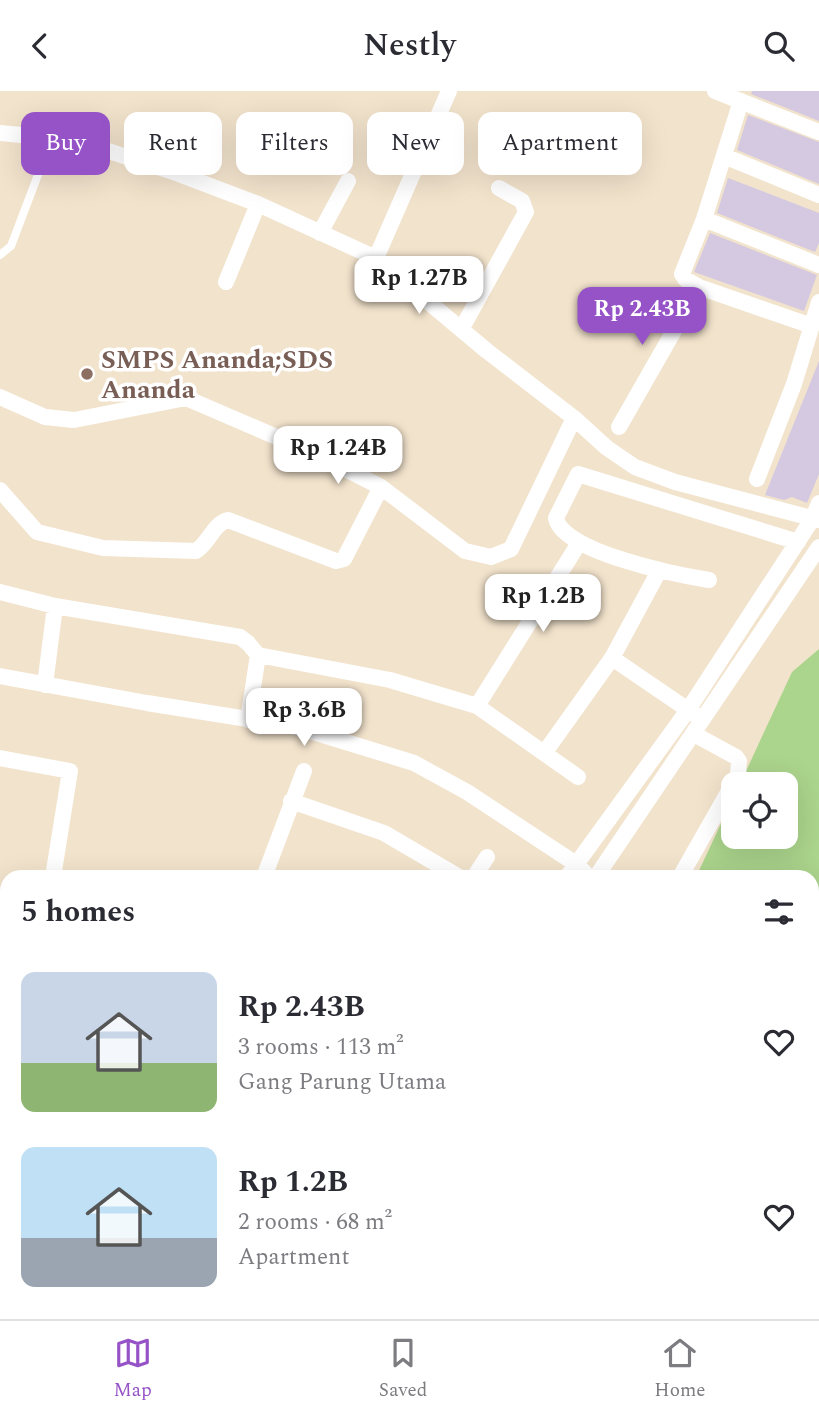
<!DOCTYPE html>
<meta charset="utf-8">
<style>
:root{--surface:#fff;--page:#f2f2f3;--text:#2b2b33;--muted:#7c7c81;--line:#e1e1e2;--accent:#9653c7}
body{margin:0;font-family:Spectral,serif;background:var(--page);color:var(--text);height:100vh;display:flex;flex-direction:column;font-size:26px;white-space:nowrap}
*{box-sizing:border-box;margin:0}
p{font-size:23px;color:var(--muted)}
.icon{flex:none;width:38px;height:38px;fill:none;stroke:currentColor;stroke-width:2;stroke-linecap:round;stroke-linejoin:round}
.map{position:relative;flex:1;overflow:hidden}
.details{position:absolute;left:0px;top:779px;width:819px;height:450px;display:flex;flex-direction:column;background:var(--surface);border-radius:21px 21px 0 0;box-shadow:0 7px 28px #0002}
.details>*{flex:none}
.guide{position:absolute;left:21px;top:21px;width:777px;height:63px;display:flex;gap:14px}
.fabs{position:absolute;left:721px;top:681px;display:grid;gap:14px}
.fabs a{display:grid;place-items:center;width:77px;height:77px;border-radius:14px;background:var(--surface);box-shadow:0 7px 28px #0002;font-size:35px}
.price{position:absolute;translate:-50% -60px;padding:0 16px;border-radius:14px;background:#fff;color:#222;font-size:23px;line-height:46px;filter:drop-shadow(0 2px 4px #0008)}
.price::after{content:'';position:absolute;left:50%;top:42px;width:21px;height:16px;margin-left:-10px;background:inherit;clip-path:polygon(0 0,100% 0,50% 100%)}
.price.selected{background:var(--accent);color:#fff}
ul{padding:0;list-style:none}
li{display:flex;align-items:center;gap:21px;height:175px;padding:0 21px}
li span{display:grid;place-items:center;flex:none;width:196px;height:140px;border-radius:14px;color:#555}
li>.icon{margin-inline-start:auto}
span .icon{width:84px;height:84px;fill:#fffc;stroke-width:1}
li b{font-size:30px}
h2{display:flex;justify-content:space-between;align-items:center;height:84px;padding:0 21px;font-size:30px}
.chip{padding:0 24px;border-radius:14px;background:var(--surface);box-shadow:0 7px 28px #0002;font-size:24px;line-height:63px}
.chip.selected{background:var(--accent);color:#fff}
header{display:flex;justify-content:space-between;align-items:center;height:91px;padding:0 21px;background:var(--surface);font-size:32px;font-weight:600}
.tabs{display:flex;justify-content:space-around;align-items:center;height:98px;border-top:2px solid var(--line);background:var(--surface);font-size:19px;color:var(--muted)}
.tabs a{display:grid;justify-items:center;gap:4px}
.tabs .selected{color:var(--accent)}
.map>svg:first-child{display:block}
.green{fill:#abd48c}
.building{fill:#d4c9e0}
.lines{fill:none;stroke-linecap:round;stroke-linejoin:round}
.lane{stroke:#fff;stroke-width:8}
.street{stroke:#fff;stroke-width:16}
.education-dot{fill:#8d6e63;stroke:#fff;stroke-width:2.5}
.labels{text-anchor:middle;stroke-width:7;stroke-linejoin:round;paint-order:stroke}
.education-label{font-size:26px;font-weight:bold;fill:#785e54;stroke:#fff;text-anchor:start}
</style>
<header><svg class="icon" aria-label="back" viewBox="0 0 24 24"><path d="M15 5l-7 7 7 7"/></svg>Nestly<svg class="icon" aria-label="search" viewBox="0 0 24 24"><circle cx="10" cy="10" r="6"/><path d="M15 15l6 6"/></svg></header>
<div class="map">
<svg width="819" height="1228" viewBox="0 0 819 1228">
<rect width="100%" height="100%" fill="#f2e3cc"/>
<path class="green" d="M819,558V1081L812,1079V786H696L733,707V746H786V693H740L792,581Z"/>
<path class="building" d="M752,0H819V30L751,3Z
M748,24L819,51V93L737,59Z
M728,87L819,122V152L815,161L717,122Z
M710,142L817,184L804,220L694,181Z
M819,270V383L807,412L792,406L784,409L765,404Z"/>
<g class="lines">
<path class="lane" d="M0,164L11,155L52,47"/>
<path class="street" d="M715,0L819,41
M741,10L704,128L682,183L685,188L699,196L812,235
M0,42L52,47L93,55L176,82L258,113L376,167L487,260L574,327L607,357L635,376L675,391L819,429
M724,65L819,104
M704,128L819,174
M320,142L348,90
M376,167L449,0
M226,191L258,113
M462,237L526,121L522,110L499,97
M0,306L45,326L74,329L186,307L316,363L381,396L465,460L491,466L511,458L574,327
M619,336L699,196
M757,388L794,293L819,211
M0,399L37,441L103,457L196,460C209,452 213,433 228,429L336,470L344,468L381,396
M709,489C678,484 562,461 556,427L578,383L798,451
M0,501L55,515L240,546L248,552L258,564L248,629
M258,564L390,589L477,615L578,686
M612,567L697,625
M0,585L147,612L297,636L414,672L467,701L576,773L589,786
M45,594L55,515
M477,615L579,452
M545,661L612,567L659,480
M0,667L70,680L53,786
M291,710L384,742L459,786
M264,786L304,680
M474,786L487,766
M567,786L688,619L813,427L819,412
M596,786L819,456
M680,786L738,684L739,670L736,666L694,643
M0,809L7,810
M0,971L7,973
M0,1054L7,1056
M0,1078L7,1079
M812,1124L819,1126
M0,1176L2,1165
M812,1204L819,1205
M380,1222L391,1228
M642,1222L654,1228
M66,1228L67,1222
M142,1228L143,1222
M218,1228L219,1222
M265,1228V1222
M347,1228L348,1222
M365,1228L366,1222
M622,1228L626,1222
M728,1228L731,1222"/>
</g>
<circle class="education-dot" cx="87" cy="283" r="7"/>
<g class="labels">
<g class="education-label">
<text x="101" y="277">SMPS Ananda;SDS<tspan x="101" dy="30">Ananda</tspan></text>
</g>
</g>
</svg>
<div class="fabs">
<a><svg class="icon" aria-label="locate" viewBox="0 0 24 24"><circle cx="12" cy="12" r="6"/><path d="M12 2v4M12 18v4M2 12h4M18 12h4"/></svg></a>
</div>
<b class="price" style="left:419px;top:225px">Rp 1.27B</b>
<b class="price selected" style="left:642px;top:256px">Rp 2.43B</b>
<b class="price" style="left:338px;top:395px">Rp 1.24B</b>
<b class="price" style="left:543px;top:543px">Rp 1.2B</b>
<b class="price" style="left:304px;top:657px">Rp 3.6B</b>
<div class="guide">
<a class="chip selected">Buy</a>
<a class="chip">Rent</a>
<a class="chip">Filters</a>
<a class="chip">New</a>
<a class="chip">Apartment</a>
</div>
<section class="details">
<h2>5 homes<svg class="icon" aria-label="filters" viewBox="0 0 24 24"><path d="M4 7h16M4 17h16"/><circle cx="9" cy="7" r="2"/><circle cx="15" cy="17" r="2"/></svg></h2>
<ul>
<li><span style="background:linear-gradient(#c9d6e8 65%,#8fb573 0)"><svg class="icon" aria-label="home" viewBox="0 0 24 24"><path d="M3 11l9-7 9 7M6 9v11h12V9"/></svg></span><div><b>Rp 2.43B</b><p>3 rooms · 113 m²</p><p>Gang Parung Utama</p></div><svg class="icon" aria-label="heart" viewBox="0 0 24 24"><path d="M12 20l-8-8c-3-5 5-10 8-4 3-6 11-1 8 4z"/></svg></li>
<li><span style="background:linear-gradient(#bfe0f5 65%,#9aa5b1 0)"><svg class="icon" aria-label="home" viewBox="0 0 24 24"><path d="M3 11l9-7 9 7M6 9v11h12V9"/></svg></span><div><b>Rp 1.2B</b><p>2 rooms · 68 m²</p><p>Apartment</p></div><svg class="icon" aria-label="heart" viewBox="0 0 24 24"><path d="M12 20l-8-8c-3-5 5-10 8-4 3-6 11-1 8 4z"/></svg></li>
</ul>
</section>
</div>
<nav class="tabs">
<a class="selected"><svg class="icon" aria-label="map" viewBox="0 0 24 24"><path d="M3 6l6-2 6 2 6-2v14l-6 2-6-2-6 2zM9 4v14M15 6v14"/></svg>Map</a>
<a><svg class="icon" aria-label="saved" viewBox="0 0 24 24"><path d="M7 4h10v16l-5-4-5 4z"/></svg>Saved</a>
<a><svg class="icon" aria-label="home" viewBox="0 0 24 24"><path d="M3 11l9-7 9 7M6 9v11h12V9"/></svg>Home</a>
</nav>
